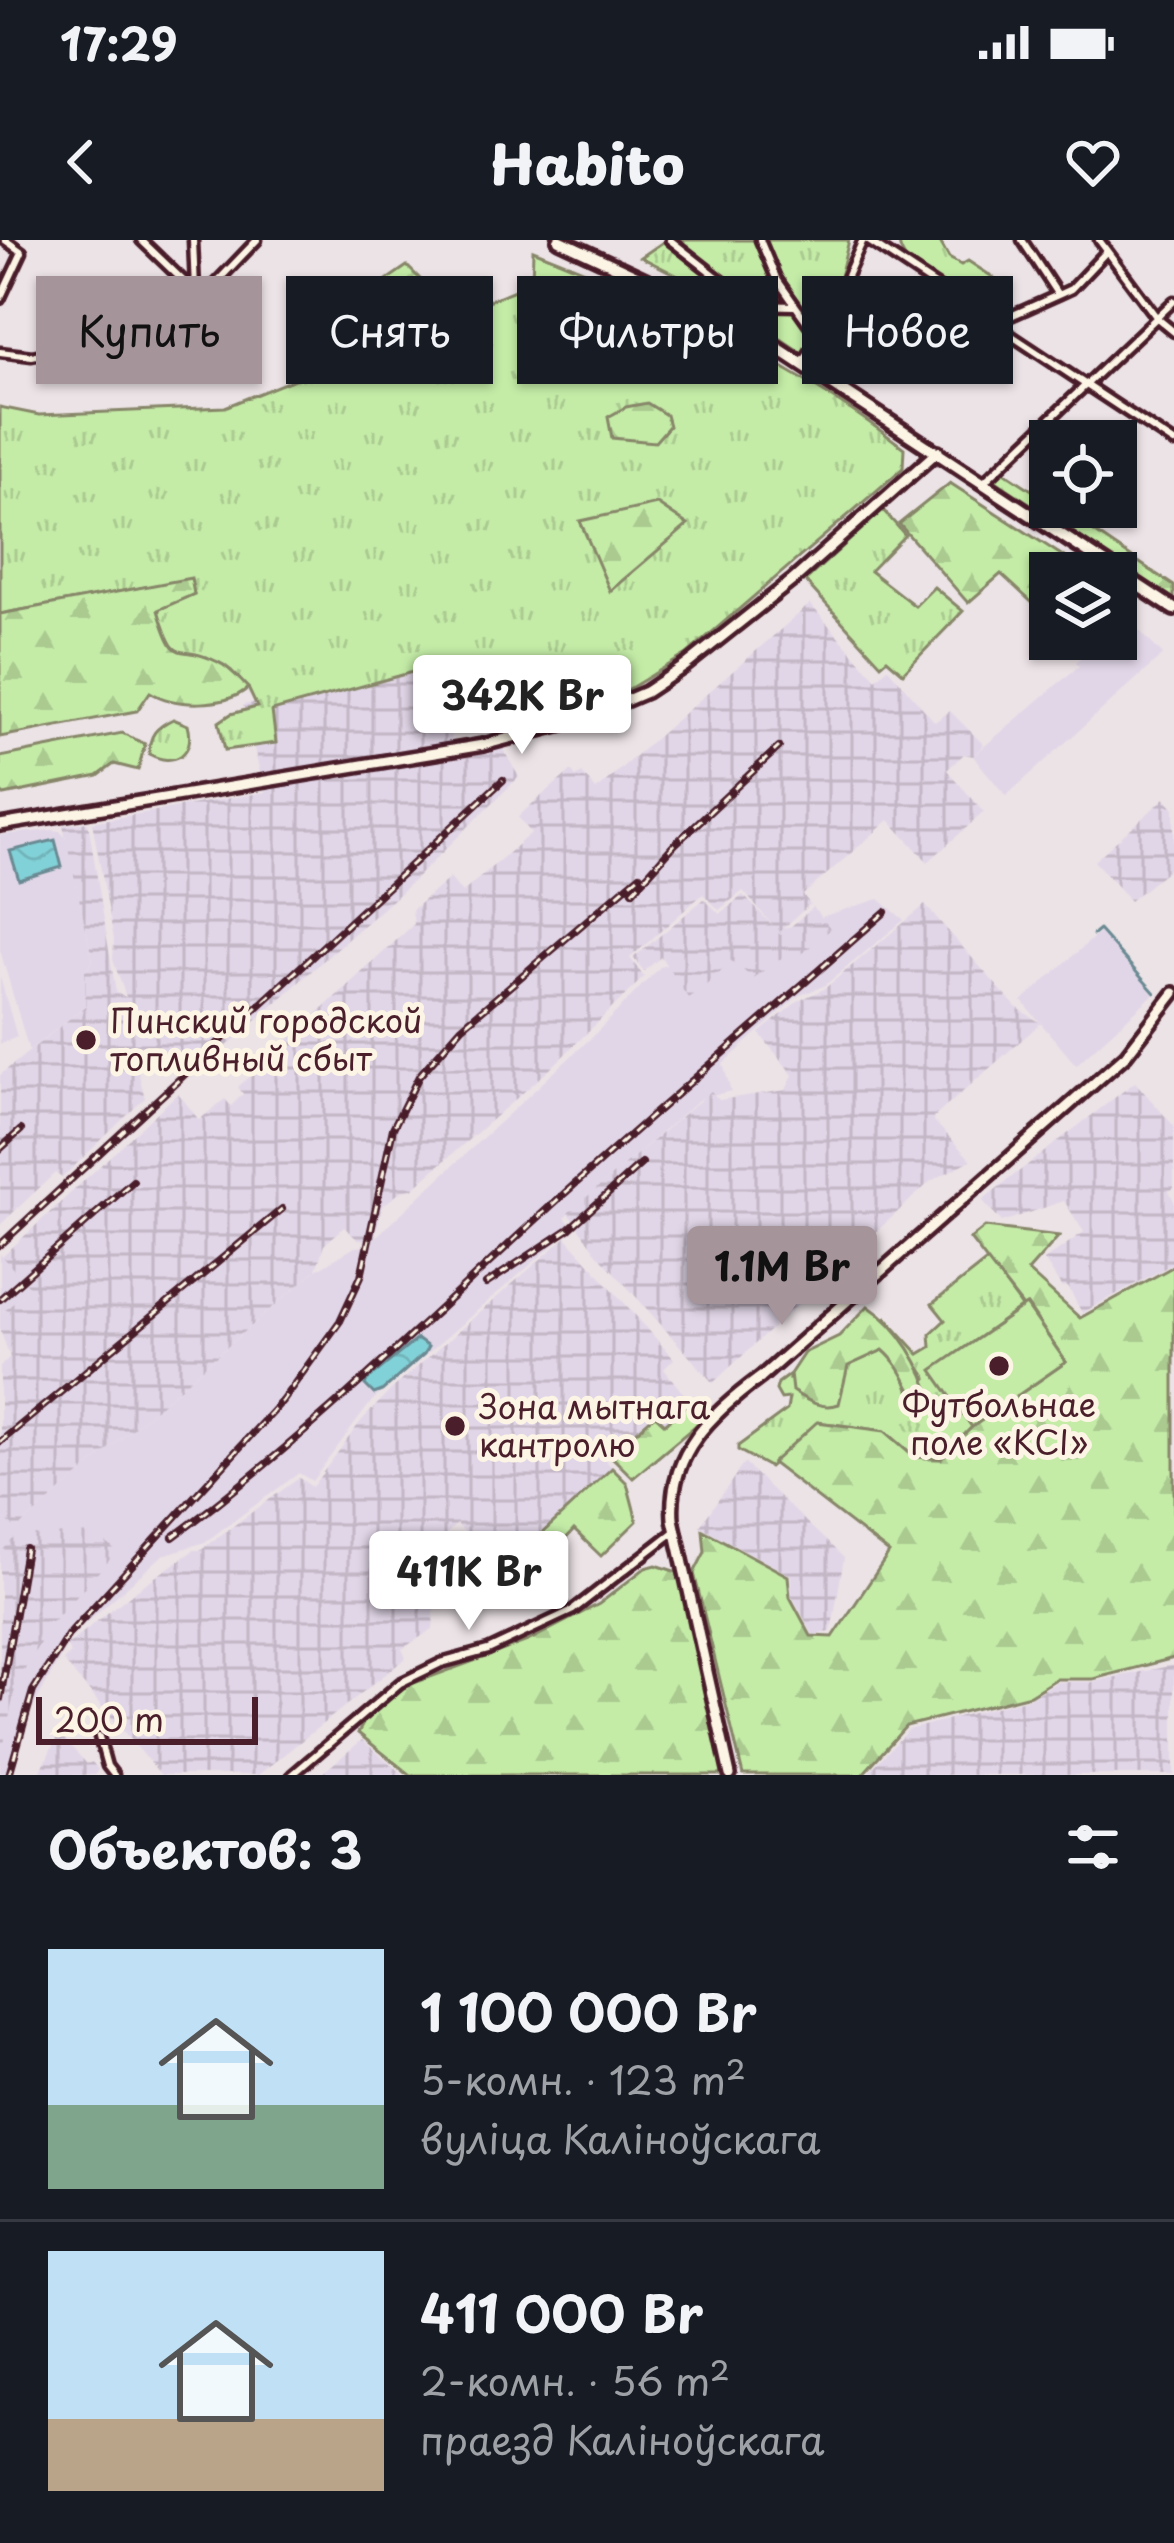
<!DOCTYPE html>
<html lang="ru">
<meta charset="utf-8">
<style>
:root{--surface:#171b24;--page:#20242c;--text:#f1f3f6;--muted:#9ea1a6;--line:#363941;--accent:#a6949b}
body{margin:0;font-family:"Playpen Sans",sans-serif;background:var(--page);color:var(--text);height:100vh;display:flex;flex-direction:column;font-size:45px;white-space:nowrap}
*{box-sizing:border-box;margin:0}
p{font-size:39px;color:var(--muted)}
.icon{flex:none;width:66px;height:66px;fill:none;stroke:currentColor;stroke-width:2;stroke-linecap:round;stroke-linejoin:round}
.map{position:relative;height:1535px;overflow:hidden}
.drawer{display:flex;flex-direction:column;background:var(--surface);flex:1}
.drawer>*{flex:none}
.hud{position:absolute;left:36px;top:36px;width:1104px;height:108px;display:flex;gap:24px}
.controls{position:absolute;left:1029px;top:180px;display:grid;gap:24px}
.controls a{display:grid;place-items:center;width:108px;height:108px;border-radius:0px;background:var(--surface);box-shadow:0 3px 9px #0004;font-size:60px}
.scale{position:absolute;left:36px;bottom:30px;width:222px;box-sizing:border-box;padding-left:12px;border:6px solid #4a1f2b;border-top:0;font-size:33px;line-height:42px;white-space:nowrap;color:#4a1f2b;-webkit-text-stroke:9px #fcf5e5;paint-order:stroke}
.price{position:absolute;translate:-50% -102px;padding:0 27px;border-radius:12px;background:#fff;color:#222;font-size:39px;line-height:78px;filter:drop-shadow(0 3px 6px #0008)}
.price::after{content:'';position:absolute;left:50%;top:72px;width:36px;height:27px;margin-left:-18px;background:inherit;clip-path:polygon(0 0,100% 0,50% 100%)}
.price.selected{background:var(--accent);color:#111}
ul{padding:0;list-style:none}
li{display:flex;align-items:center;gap:36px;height:300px;padding:0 48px}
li+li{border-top:3px solid var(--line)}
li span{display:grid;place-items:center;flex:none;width:336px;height:240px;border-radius:0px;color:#555}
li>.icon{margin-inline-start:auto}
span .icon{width:144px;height:144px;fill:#fffc;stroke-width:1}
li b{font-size:51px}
h2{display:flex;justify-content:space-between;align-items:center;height:144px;padding:0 48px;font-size:51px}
.tag{padding:0 42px;border-radius:0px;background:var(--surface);box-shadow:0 3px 9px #0004;font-size:42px;line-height:108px}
.tag.selected{background:var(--accent);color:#111}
.status{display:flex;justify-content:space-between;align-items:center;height:84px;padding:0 60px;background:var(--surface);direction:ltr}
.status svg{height:33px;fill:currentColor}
header{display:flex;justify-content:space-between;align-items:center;height:156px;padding:0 48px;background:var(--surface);font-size:54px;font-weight:800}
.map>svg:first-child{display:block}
.built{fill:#e1d6e7}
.industrial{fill:url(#industrial-grid)}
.grass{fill:url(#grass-tufts);stroke:#878669;stroke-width:3}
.forest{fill:url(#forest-firs);stroke:#878669;stroke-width:3}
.garden{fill:url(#garden-furrows);stroke:#878669;stroke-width:3}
.pitch{fill:#c4eca7;stroke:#878669;stroke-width:3}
.water{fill:url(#water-waves);stroke:#6b8a93;stroke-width:3}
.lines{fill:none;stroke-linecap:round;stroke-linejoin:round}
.stream{stroke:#6b8a93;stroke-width:3}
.minor-casing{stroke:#4a1f2b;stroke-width:15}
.tertiary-casing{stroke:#4a1f2b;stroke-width:18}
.primary-casing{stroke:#4a1f2b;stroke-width:20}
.minor{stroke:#fcf5e5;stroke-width:6}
.tertiary{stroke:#fcf5e5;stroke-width:9}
.primary{stroke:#fcf5e5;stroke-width:10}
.rail-casing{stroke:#4a1f2b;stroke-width:8}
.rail{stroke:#fcf5e5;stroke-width:3;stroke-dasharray:9;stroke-linecap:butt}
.poi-dot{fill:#4a1f2b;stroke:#fcf5e5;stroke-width:4.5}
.labels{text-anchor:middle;stroke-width:10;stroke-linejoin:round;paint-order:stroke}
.poi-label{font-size:33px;fill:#4a1f2b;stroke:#fcf5e5;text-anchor:start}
</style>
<div class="status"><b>17:29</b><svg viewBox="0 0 49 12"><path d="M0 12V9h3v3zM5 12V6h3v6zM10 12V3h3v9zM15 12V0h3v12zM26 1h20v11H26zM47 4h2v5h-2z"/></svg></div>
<header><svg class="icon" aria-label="back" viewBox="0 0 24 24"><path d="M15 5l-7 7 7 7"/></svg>Habito<svg class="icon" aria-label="heart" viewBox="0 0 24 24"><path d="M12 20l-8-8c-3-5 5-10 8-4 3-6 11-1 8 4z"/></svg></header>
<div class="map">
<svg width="1174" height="1535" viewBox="0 0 1174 1535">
<defs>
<pattern id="industrial-grid" width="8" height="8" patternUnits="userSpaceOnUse" patternTransform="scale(3)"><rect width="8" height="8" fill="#e1d6e7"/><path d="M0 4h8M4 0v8" fill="none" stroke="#c3b7c6"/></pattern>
<pattern id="grass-tufts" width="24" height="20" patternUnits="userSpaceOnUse" patternTransform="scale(3)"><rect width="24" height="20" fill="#c4eca7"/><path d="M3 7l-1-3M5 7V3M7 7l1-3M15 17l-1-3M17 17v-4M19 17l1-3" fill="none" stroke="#aaca90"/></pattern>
<pattern id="forest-firs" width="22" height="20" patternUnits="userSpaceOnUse" patternTransform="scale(3)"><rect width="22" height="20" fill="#c4eca7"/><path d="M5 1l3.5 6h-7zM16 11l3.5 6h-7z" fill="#aaca90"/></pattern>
<pattern id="garden-furrows" width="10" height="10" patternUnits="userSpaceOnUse" patternTransform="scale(3)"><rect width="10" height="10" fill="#c4eca7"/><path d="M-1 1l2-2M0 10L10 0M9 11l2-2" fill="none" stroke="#aaca90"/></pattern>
<pattern id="water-waves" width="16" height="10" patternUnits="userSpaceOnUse" patternTransform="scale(3)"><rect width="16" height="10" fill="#81d2d8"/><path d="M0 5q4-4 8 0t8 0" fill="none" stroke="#71b4ba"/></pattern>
</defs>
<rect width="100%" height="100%" fill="#ece3e6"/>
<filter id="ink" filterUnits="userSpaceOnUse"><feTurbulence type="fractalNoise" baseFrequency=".00833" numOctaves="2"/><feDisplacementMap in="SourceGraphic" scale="24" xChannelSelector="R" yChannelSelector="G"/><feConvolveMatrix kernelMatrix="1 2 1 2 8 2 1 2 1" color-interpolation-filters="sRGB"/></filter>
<g filter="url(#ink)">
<path class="built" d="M1124,375L1163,415L1006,556L973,516L1079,426L1076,422L1099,399H1116V383Z
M52,590L60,591L67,599L93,722L85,731V766L29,811L0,710V595Z
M879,659L904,680L824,746L798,756L723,824L731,851L700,859L565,977L569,983L564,996L372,1161L312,1241L299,1233L205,1302L163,1315L73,1394L31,1471L11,1520V1535H0V1276L18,1288L316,1030L355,1007L366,1006L592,797L660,727Z
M1100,692L1154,754L1076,825L1022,761Z
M0,737L17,797L0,804Z
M0,1014L31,1047L0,1074Z"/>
<path class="industrial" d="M810,364L876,439L888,428L935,482L950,471L984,505L973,516L964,514L947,530L984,572L928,622L889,580L803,655L810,664L778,693L781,695L813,667L831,689L802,714L776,720L754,739L730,720L715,739L688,758L661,717L644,731L633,718L704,659L720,674L743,655L774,687L743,651L719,670L703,654L630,718L644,737L549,830L412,949L402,951L382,966L374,1001L358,1000L344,987L324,1005L316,1030L17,1289L0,1276V1126L10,1117L0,1090V1074L30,1047L2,1017L178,853L199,880L225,859L231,866L243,854L238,847L414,684L412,670L450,638L462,653L531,593L518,577L532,564L571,531L576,537L582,533L596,550Z
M433,429L456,516L503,509L519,537L412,642L192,837L143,807L133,812L145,858L62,938L55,933L0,985V835L85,766V731L93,722L63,585L88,582L116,753L126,757L113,720L114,699L92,582L265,552L243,465Z
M1165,558L1174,568V625L1130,661L1094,621Z
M925,665L1016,767L1041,783L932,879L971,920L931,941L713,1143L595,1011L568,973L711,851L719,860L786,850L793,835L759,793L798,761L824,749Z
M1135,842L1174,886V948L1169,951L1174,961V1023L1082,1073L1068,1047L1062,1048L1044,1020L1084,992L1064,961L1002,982L982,960Z
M566,997L674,1119L664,1129L690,1162L664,1184L654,1175L605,1219L612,1228L537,1298L521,1308L519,1316L501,1331L457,1284L408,1329L435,1360L433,1389L402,1409L406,1418L258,1535H161L63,1421L71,1413L66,1406L135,1351L194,1310H200L299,1238L312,1247L361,1181L392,1149Z
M744,1223L844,1318L831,1392L813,1395L791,1354L792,1336L700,1286Z
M95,1293L117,1312L52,1382L16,1444L0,1524V1313L16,1296Z
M1174,1425V1535H866L908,1490L1029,1458L1057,1442H1092Z
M57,1497L64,1499L87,1524L92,1522L98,1529L95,1535H39Z
M362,1500L404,1535H320Z"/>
<path class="grass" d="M666,0H849L838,45L802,113L717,56L641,17Z
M899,0H939L949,18L961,25L968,21L1011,49L1009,59L996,68C968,64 898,31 899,0Z
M533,10C663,61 793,123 904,208L903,228L687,414L619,455L533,481L434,426L272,471L276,503L225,510L219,482L231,474L257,467L248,448L207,417L182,415L169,404L157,370L194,354L190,339L0,374V167L39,175L225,167L532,43Z
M883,270L905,295L870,331L915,366L934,347L963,371L903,433L887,419L881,424L805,341Z
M173,479L188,485C196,514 174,528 149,514C149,495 156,487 173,479Z
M988,1020L1022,1067L933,1130L972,1187L941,1219L915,1217L885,1191L818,1182L769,1227L738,1210V1206L787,1170L789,1158L781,1159L776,1150L778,1143L790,1134L789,1139L844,1133L848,1126L883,1110L900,1125L911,1155L927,1138L885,1077L919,1114L931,1107L930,1094L945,1080L932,1064Z"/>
<path class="forest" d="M647,163L666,175L669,186L655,202L612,198L608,177L626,167Z
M1000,229L1050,262V267H1057L1174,346V359L993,239Z
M950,243L1089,333H1050V379L1001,334L968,363L899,284Z
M657,264L688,285L610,351L580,281Z
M191,338L194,354L158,370C177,432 176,400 218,422C230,427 239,439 248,448C225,468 174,467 150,452L137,471L0,497V374Z
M122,493L145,504L138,530L114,524L98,536L4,555L0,551V517Z
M985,987L1059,996L1028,1031L1080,1078L1174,1026V1418L1093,1439H1056L1030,1455L906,1486L862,1535H743L694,1333L705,1312L703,1290L788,1336L790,1357L811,1396L833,1397L889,1313L772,1223L817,1182L885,1191L915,1217L941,1219L972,1187L1066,1122L1027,1065L1023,1067L970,999Z
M868,1066C899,1086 924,1127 932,1162L925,1174C909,1152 904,1128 883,1110L848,1126L839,1164C821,1170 808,1161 792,1151L790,1134L804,1113L839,1096Z
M690,1162L701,1181L633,1238L610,1215L655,1175L665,1184Z
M612,1228L627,1243L637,1281L601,1316L574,1290L559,1306L537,1298Z
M656,1325L677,1332L682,1344L726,1535H410L358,1493L366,1478L403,1447L528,1401L599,1364L645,1328Z"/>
<path class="garden" d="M407,26L434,53L419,61L411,71L428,102L440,100L453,120L418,134L408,116H400L368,53Z"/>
<path class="pitch" d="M1026,1065L1066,1122L972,1187L932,1130Z"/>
<path class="water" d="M55,600L62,627L19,640L10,611Z
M417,1099L428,1107L424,1114L382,1151L374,1154L365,1145L367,1140Z"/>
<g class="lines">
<path class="stream" d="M1093,695L1099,690L1155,753"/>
<g class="minor-casing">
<path id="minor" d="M141,0L195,52
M193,0L195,49
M670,0L753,65L795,66
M760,0L776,38L819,99
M867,0L1174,203
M1022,0L1058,55L1071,49L1107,11
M1099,0L1157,78L1174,92
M195,52L210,49L257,0
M0,59L22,12L5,0
M995,83L1058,55
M0,112L32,116L104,101L141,99L161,90L195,52
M802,123L819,99L863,0
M985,241L1174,61
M99,1497L107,1526L114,1535
M292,1535L400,1443L441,1423L488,1410L573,1370L675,1291"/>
</g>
<g class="tertiary-casing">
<path id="tertiary" d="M0,585L483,505L585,478L646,452L685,426L793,340L938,211
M730,1535L673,1279C668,1213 712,1173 761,1137L1126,815L1174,753"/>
</g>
<g class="primary-casing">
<path id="primary" d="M559,0L744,86L1174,369"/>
</g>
<use href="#minor" class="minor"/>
<use href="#tertiary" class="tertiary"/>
<use href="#primary" class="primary"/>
<g class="rail-casing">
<path id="rail" d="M633,651L675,604L779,507
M0,909L21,890
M0,1005L503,540
M486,1044L569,989L642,923
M0,1059L133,941
M0,1202L282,969
M173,1297C306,1199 422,1084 543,973C655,871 771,773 885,672
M0,1459L26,1309
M9,1535L33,1451L68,1395L282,1161L340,1081L361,1036L393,888L419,836L462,787L640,635"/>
</g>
<use href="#rail" class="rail"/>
</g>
</g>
<g class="poi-dot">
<circle cx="86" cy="800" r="12"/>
<circle cx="999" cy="1126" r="12"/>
<circle cx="455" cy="1186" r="12"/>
</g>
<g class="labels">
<g class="poi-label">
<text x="110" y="793">Пинский городской<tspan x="110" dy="38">топливный сбыт</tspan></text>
<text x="999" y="1177" text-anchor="middle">Футбольнае<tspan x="999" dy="38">поле «КСІ»</tspan></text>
<text x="479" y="1179">Зона мытнага<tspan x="479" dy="38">кантролю</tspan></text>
</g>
</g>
</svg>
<div class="controls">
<a><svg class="icon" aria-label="locate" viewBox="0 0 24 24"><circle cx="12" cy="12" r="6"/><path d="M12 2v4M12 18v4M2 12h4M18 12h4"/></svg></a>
<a><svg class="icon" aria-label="layers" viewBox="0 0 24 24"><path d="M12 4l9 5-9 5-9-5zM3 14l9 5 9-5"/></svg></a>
</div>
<div class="scale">200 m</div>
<b class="price" style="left:522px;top:517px">342K Br</b>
<b class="price selected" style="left:782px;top:1088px">1.1M Br</b>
<b class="price" style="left:469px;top:1393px">411K Br</b>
<div class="hud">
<a class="tag selected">Купить</a>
<a class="tag">Снять</a>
<a class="tag">Фильтры</a>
<a class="tag">Новое</a>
</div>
</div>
<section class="drawer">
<h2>Объектов: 3<svg class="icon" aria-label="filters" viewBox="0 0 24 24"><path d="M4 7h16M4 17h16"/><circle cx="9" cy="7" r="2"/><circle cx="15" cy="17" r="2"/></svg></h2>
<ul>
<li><span style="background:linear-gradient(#bfe0f5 65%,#7fa58c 0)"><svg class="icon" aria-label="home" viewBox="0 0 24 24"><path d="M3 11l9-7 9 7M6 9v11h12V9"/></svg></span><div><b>1 100 000 Br</b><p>5-комн. · 123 m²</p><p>вуліца Каліноўскага</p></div></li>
<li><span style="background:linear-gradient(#bfe0f5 70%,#b9a48a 0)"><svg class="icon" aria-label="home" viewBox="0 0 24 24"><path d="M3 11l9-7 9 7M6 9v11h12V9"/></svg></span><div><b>411 000 Br</b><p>2-комн. · 56 m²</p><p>праезд Каліноўскага</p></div></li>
</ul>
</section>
